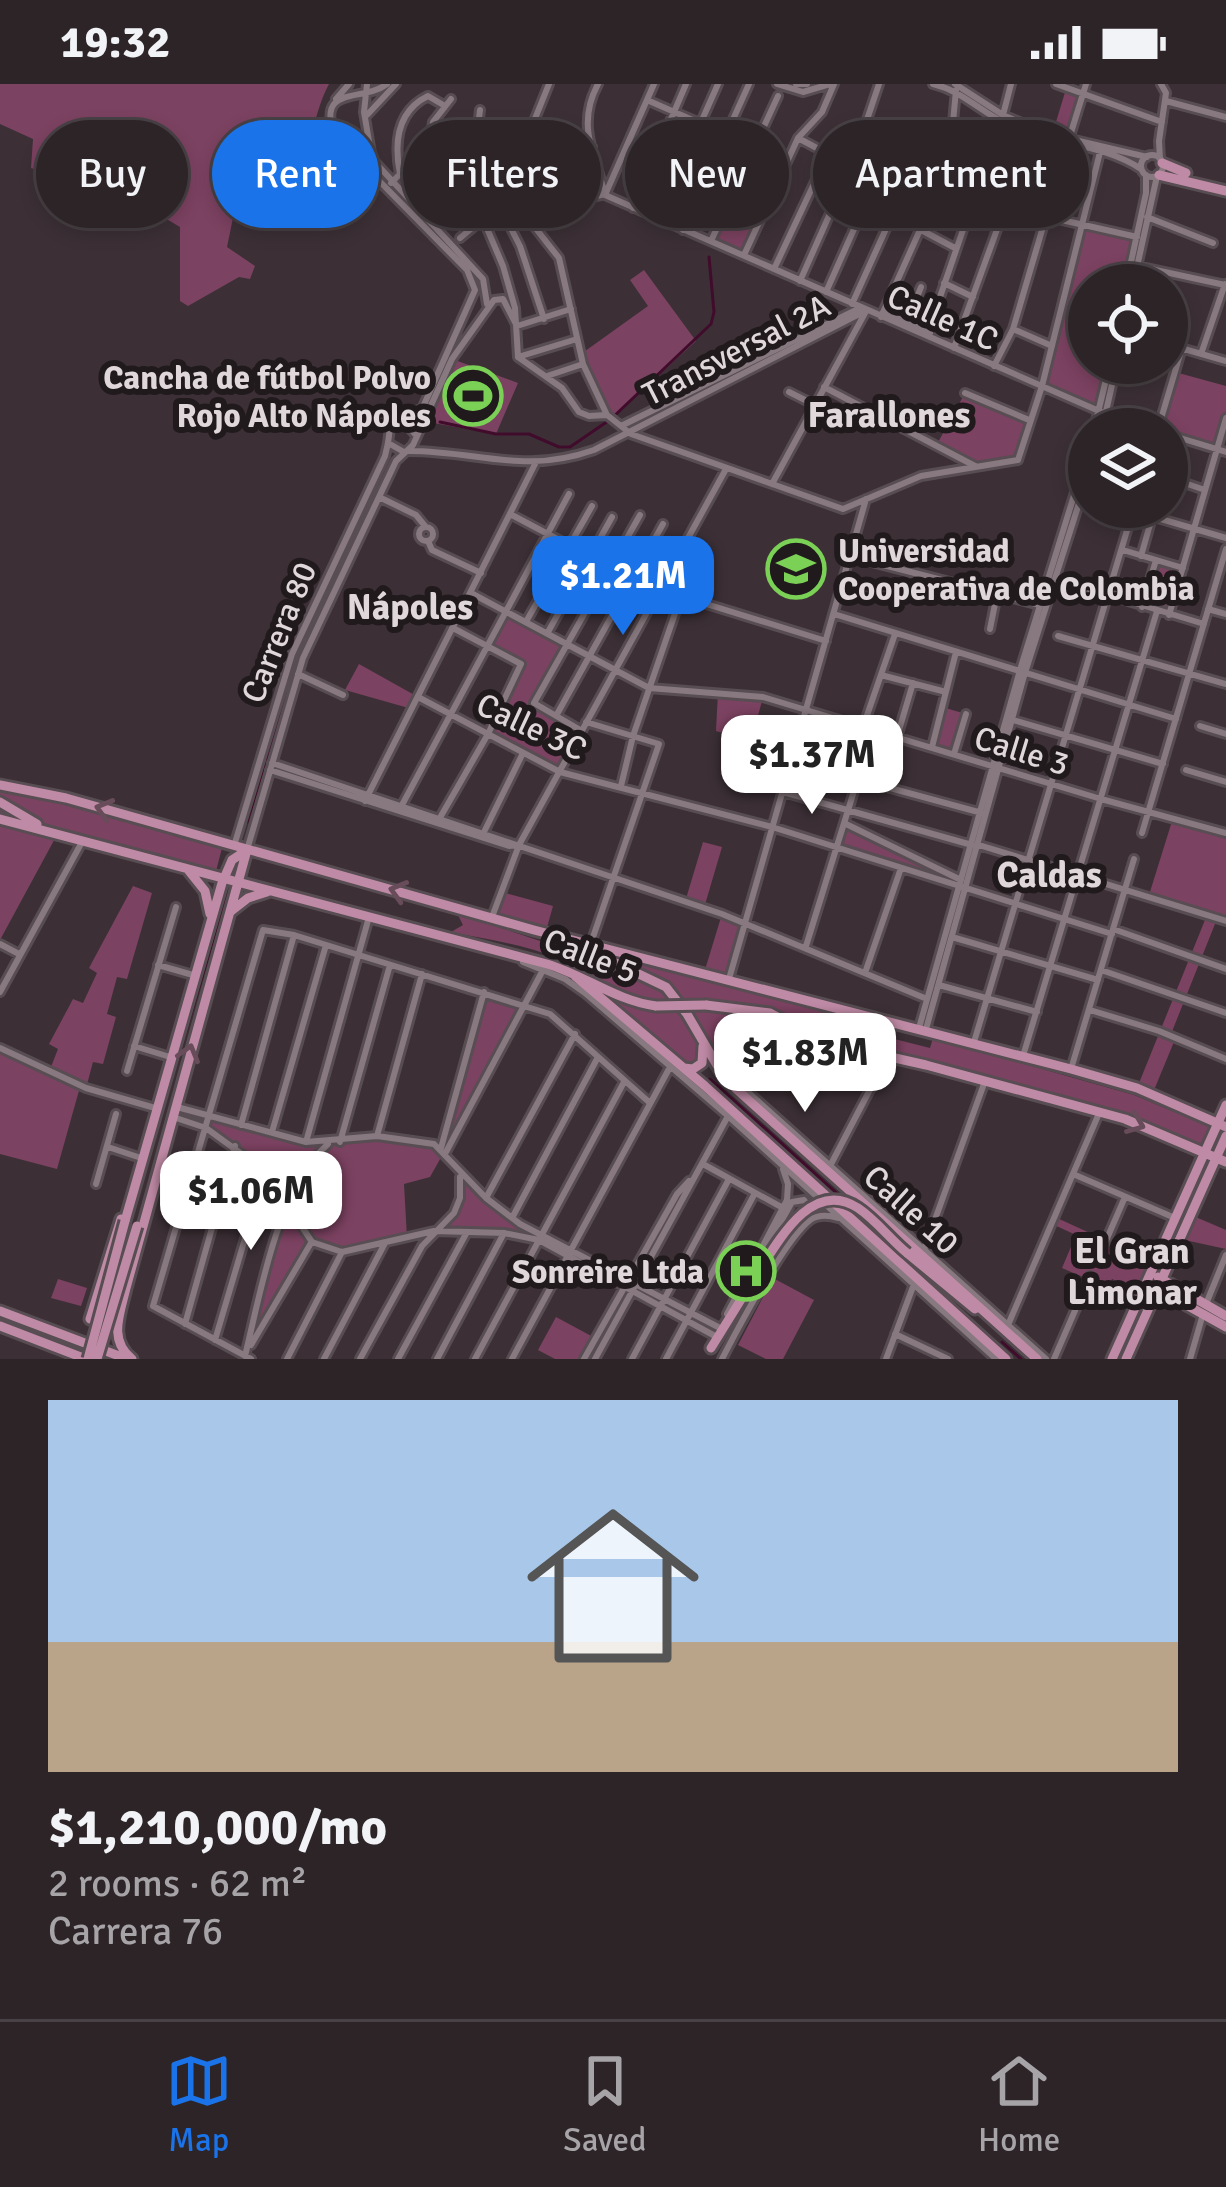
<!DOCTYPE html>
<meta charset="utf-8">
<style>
:root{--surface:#2d2428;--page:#393034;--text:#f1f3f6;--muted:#a7a4a8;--line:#484145;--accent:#1a73e8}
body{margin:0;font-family:Signika,sans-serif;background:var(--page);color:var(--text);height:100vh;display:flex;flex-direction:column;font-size:45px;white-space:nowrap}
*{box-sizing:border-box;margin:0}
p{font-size:39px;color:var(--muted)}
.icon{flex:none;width:66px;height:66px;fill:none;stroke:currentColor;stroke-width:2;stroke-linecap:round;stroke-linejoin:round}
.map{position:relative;height:1275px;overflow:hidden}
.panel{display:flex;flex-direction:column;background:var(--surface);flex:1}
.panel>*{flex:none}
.guide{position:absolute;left:36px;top:36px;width:1155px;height:108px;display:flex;gap:24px}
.tools{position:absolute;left:1068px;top:180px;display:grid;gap:24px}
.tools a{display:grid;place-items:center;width:120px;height:120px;border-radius:50%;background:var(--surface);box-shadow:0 6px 18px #0003,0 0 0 3px var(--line);font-size:60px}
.price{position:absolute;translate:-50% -102px;padding:0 27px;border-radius:24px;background:#fff;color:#222;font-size:39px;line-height:78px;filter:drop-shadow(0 3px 6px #0008)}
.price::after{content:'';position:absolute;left:50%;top:72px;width:36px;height:27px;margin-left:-18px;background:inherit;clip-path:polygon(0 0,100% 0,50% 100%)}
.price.on{background:var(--accent);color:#fff}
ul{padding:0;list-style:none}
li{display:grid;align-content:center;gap:24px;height:636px;padding:0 48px}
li+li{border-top:3px solid var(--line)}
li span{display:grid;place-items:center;height:372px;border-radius:0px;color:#555}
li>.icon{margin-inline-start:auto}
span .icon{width:216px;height:216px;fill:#fffc;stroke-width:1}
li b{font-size:51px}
.chip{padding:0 42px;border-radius:54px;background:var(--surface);box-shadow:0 6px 18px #0003,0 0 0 3px var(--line);font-size:42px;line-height:108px}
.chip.on{background:var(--accent);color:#fff}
.status{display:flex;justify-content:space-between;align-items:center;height:84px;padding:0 60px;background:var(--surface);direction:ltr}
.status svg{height:33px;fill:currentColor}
.menu{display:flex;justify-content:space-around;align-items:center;height:168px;border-top:3px solid var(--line);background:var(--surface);font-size:33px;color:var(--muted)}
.menu a{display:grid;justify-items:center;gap:6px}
.menu .on{color:var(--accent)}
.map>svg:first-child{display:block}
.green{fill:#7c4261}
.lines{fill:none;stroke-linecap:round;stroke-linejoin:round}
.stream{stroke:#410c2c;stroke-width:3}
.minor-casing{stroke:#584d52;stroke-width:12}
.major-casing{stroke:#584d52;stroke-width:15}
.minor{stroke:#87797f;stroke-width:6}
.major{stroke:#bf8aa5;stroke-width:9}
.major-bridge-casing{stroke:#584d52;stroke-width:15;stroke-linecap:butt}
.major-bridge{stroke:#bf8aa5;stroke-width:9}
.oneway{stroke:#684c5a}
.labels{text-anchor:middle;stroke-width:12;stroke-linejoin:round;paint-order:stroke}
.street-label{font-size:33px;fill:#dfd7da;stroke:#201a1d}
.poi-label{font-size:33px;font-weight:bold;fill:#dfd7da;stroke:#201a1d;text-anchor:end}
.neighbourhood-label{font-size:36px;font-weight:bold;fill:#dfd7da;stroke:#201a1d}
</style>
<div class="status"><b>19:32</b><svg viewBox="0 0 49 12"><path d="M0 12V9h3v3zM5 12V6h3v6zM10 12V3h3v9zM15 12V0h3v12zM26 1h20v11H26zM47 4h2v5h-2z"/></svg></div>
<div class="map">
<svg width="1226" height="1275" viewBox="0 0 1226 1275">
<rect width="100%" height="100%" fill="#3c3036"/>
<path class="green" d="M0,0H329C305,45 314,97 270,132L262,128L233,134L227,163L255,182L250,195L239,193L188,222L180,217V143L146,123L31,84L33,55L0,40Z
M1066,5L1082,11L1069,55L1052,51Z
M742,87L776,102L744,172L711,157Z
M1080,140L1137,153L1126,201H1089V279H1110L1099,327L1042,302Z
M644,186L696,257L611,335L581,270L648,222L630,196Z
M452,275L518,299L496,350L422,337Z
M1175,288L1226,302V334L1217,365L1158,345Z
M965,309L1029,336L1018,376L975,382L936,362Z
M570,460L611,483L600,503L559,480Z
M1156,476L1183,484L1169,531L1143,523Z
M506,525L568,559L534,618L582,647L560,688L488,650L520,581L485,562Z
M359,580L418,613L412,625L345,606Z
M718,608L763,613L751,658L716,647Z
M942,623L966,630L954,670L932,663Z
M0,707L65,720L222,764L215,791L58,749L0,856Z
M1173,734L1226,749V837L1217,835L1171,950L1176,953L1152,1011L1137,1004L1207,831L1149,811Z
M846,740L962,796L960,804L839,763Z
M703,758L722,763L704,824L685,818Z
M133,802L152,809L127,895L117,893L107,930L116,933L103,980L93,978L86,1004L80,1003L57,1085L0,1070V966L49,988L58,965L49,960L73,915L83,919L97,889L89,884Z
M502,808L553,822L546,847L493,834Z
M457,829L585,872L586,876L642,880L673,889L674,886L845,932L843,942L930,964L933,954L1134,1011L1215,1045L1205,1068L1125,1035L782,946L765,952L744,987L756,1003L751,1011L727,986L720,989L704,963V974L688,985L588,902C571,864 490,857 451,848L463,841Z
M722,830L746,838L729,895L704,889Z
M484,908L527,920L430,1093L404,1100L407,1154L342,1168L312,1158L264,1236L255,1232L289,1118L265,1087L186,1035V1028L306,1058L377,1052L441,1064Z
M459,1089L521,1143L515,1150L434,1147L458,1122Z
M1191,1131L1226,1146V1165L1180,1155Z
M1055,1133L1155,1179L1142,1208L1112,1195L1108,1204L1062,1184L1076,1151L1052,1140Z
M773,1194L814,1216L783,1275H766L738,1261Z
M58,1195L87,1204L81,1222L51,1214Z
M556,1233L595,1254L584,1275H555L538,1266Z"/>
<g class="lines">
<path class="stream" d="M440,338L496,350H529L559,363H570L611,335L711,240L714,228L709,173
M247,738L298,572L391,375
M710,995L842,1114
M136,1116L227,808
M1002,1258L1021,1275"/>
<g class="minor-casing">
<path id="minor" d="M367,0L364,28L372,75L483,195L487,220
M387,0C362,19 317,0 334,51L467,186L475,206L423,323L401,339
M598,0C577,39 593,67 604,107
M777,0L803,8L830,0
M796,0H807
M933,0C963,7 980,28 1007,40C1049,60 1102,59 1141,85
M955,0L1003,31L1045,49L1147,73
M1056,0L1162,38
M336,15L349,0
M451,15L433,38L427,72L439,81L461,69L475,67
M647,16L786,77
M1166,17L1226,33
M367,31L396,0
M1003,31L1011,0
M534,41L592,63
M798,54L828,70L879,89L974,109
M1069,55L1086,0
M475,67L559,174L583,280L607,331L631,350L843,425L921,392L1018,376L1042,302L1100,68
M475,67L480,26
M1141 82a11 11 0 1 1 22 0a11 11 0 1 1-22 0Z
M1160,75L1159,57L1166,9L1161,0
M518,77L605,111L1099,327L1152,345
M979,91L1015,104
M391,99L400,90C394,59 397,27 428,12L445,22
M507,104L549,0
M605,111L654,0
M633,124L686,0
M501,125L520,162L544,235
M1044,132L1137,153
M1147,133L1213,159
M483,135L503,182L515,224L518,273
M658,135L718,0
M535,141L545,122L601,111
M683,146L749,0
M921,146L955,164
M460,154L483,135L516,118
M711,157L778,12
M744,171L798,54L822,28L834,0
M1137,182L1225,201
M774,185L828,70
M800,197L852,80L879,0
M944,199L973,213
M1126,201L1146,109V91
M1133,201L1157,92
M826,208L879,89
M852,220L909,94
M883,228L930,249
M881,233L941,99L951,60L956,6
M907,239L921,203
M517,242L571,225
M1013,245L1052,262
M928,248L1000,38
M1167,260L1226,277
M954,264L999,140L1043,55
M1201,270L1225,200
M518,273L562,304L579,328L589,332L606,331
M518,273L577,255
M994,282L1013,245L1067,61
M547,292L583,280
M824,303L975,382
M789,308L815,321
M965,309L1029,336
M621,342L860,224
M1094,345L1110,279
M1102,345L1117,279
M1158,345L1182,264
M1167,350L1226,368
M409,367C480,367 522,391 594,366L867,226
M404,368L388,359L390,344L405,339L415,350
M1167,382L1176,352
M1167,393L1205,406
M772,400L865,229
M379,413L416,431L425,442
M1120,423L1226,454
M512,431L657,508
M419 450a7 7 0 1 1 14 0a7 7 0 1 1-14 0Z
M428,457L432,466L481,489
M1123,466L1183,484
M1141,472L1155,423
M852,473L1040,521
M559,480L600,503
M1056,495L1204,540
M658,505L826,557
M471,509L649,604L763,613L1101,715L1226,749
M1142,523L1156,476
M1208,525L1226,530
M834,530L1176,635
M1169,531L1226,334
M527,536L592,422
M990,545L997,510
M548,548L612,433
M1058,552L1226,600
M298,590L343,611
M881,591L946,608
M418,613L560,688L772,743L1112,850
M556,632L663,440
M1013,636L1163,680
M586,638L659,660L591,859
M1200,642L1226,650
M863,643L895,550
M582,647L534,619L640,431
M897,653L913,599
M932,663L956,568
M954,670L966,630
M791,677L982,729
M272,679L722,830L927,915
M270,686L509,762L518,761
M1186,686L1226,698
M621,702L633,652L681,512
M783,708L972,761
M365,717L535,380
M402,721L569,410
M441,732L488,650L521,580L453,544
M846,740L961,796
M485,746L523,669
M1142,749L1226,465
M979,761L1226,837
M234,762L292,570L385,372L388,359
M247,766L303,574L396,377L413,361L452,275L494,216L503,215L517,242
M492,833L519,761L726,385
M1113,845L1226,885
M952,853L1098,896
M0,860L19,870
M806,862L858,694
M523,878L565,895L585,909L728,1032L996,1275
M158,881L193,891
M1101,886L1226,929
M865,889L901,784
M729,895L866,415
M939,901L1037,928
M0,908L82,758
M1090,926L1159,947L1226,975
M919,944L1020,586L1089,363
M926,945L1024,592L1089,388
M809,954C792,949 771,939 753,941C743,942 734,947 729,956C712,982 742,1002 759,1018L1046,1275
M974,958L1134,423
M134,962L170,973
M0,964L86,1004L155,1024
M1023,972L1157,527
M1071,985L1134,775
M127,987L176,823
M177,1023L306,1058L377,1052L434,1060L486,1114L520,1140L720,1244
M173,1033L206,1044L265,1087L312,1158L342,1168L434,1147L504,1149L539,1156L715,1252
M241,1041L294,851
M272,1048L326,861
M377,1052L422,890
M306,1058L369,833
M340,1058L390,881
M108,1063L141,1074
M441,1064L484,908
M446,1068L543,886
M703,1080L783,1124
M830,1082L887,973
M1073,1090L1175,1134
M96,1100L116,1030
M486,1114L575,950
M512,1134L598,973
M769,1159L792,1118L804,1116L811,1125
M1105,1159L1125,1113
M924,1166L985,997
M1206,1220L1226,1171
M727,1230L787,1116L788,1100L783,1085
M185,1240L235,1062
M1008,1241L1100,1027
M895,1250L948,1275
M215,1256L265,1087
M251,1261L311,1159
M245,1272C261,1207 277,1106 328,1060
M251,1275L153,1222L263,846L294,851L550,930L650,1019
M287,1275L342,1168
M324,1275L385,1159
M360,1275L422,1162L454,1129L460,1114V1093
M398,1275L467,1148
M437,1275L504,1149
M475,1275L624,998
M512,1275L670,983
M584,1275L677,1110L689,1097
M595,1275L728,1032
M632,1275L729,1095
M666,1275L755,1109
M722,1275C738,1244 785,1155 810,1136C819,1130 828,1131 838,1134
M886,1275L914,1200
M1054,1275L1090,1192
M1190,1275L1203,1230"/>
</g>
<g class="major-casing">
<path id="major" d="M1162,79L1186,89
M1159,91L1226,107
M0,701L66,714L534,846L1071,985L1137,1004L1226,1043
M0,718L37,740
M0,735L547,880C584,891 617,917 656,922
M189,787L205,807L210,830
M230,828L248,814L267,808
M578,861L666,903L687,930L725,995L1037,1275
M575,892L705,1002L1006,1275
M706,921L770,929L824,958L926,981L1125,1035L1226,1078
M684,984L693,985L702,979L703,962
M125,1137L222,799L232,776L247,766
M907,1169L975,1225
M1158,1193L1226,1232
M1156,1204L1226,1243
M0,1227L127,1275
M90,1235L121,1135
M0,1242L86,1275
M711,1264L750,1201
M132,1275C108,1256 120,1230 126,1204L247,766
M1112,1275L1226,1021
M1126,1275L1226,1052"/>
</g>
<use href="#minor" class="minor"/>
<use href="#major" class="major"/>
<g class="major-bridge-casing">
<path id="major-bridge" d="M656,922L706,921
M750,1201C773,1168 808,1091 858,1124C876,1136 890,1155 907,1169
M88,1275L125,1137
M97,1275L137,1142"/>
</g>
<use href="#major-bridge" class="major-bridge"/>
</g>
<defs><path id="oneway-chevron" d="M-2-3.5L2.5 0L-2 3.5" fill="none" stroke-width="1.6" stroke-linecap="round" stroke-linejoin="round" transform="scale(3)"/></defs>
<g class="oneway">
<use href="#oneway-chevron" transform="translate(104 725) rotate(-164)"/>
<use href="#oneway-chevron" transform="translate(398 807) rotate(-164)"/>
<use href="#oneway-chevron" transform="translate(189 969) rotate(-74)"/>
<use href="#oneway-chevron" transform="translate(1136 1040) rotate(22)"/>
</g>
<defs>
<g id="stadium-ring" transform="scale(3)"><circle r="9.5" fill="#201a1d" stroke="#7ad156" stroke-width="1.5"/><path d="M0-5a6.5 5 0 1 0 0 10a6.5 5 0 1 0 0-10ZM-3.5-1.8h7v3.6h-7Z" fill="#7ad156"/></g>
<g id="university-ring" transform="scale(3)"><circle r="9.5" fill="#201a1d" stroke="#7ad156" stroke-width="1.5"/><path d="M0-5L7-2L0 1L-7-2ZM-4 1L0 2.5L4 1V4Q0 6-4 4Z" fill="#7ad156"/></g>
<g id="hospital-ring" transform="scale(3)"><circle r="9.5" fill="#201a1d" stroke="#7ad156" stroke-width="1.5"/><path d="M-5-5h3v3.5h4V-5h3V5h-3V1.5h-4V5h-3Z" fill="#7ad156"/></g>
</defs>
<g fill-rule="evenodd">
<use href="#stadium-ring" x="473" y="312"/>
<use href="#university-ring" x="796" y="485"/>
<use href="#hospital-ring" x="746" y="1187"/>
</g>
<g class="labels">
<g class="street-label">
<text transform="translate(943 233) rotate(24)" y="12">Calle 1C</text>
<text transform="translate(736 265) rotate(-27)" y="12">Transversal 2A</text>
<text transform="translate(278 548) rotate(-68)" y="12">Carrera 80</text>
<text transform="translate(532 642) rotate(25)" y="12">Calle 3C</text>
<text transform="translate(1022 666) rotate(17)" y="12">Calle 3</text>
<text transform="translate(591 871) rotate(21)" y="12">Calle 5</text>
<text transform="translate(912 1125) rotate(42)" y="12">Calle 10</text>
</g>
<g class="poi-label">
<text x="431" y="305">Cancha de fútbol Polvo<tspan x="431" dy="38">Rojo Alto Nápoles</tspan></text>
<text x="838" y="478" text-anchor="start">Universidad<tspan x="838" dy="38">Cooperativa de Colombia</tspan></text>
<text x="704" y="1199">Sonreire Ltda</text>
</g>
<g class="neighbourhood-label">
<text x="889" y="343">Farallones</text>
<text x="410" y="535">Nápoles</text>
<text x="1049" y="803">Caldas</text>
<text x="1132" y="1179">El Gran<tspan x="1132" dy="41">Limonar</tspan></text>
</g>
</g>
</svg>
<div class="tools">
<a><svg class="icon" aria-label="locate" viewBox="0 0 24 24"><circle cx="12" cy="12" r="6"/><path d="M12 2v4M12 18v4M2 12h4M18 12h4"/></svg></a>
<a><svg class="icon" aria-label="layers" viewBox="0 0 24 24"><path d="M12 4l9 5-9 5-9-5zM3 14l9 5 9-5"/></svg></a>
</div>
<b class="price on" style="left:623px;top:554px">$1.21M</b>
<b class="price" style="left:812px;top:733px">$1.37M</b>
<b class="price" style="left:805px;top:1031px">$1.83M</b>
<b class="price" style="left:251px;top:1169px">$1.06M</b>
<div class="guide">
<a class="chip">Buy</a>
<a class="chip on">Rent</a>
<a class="chip">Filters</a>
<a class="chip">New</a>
<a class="chip">Apartment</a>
</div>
</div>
<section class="panel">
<ul>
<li><span style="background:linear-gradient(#a9c7e8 65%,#b9a48a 0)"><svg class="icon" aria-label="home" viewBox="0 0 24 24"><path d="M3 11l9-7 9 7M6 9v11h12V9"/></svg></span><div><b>$1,210,000/mo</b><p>2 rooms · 62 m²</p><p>Carrera 76</p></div></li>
</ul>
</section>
<nav class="menu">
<a class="on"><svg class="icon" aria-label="map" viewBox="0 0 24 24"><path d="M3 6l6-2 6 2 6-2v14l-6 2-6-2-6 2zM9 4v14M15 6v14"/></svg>Map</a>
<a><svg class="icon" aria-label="saved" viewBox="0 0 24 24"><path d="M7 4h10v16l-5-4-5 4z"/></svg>Saved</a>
<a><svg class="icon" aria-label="home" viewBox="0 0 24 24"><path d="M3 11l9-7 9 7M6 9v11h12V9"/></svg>Home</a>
</nav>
